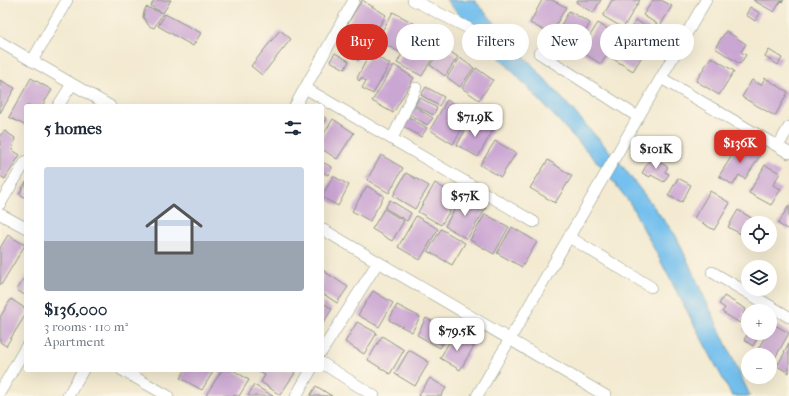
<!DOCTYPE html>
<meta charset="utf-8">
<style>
:root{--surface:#fff;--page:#f6f6f7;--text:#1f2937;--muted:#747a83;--line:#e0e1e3;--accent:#d93025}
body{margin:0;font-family:"IM FELL French Canon",serif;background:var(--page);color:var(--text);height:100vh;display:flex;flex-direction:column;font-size:15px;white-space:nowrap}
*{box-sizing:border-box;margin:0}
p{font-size:13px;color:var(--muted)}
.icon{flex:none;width:22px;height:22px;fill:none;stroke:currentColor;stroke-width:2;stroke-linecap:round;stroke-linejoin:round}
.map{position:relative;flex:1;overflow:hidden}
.details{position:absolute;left:24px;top:104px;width:300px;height:268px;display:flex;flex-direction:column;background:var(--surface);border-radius:4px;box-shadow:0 4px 16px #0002}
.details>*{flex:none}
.guide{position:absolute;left:336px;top:24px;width:380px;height:36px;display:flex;gap:8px}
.controls{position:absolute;left:741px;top:216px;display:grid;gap:8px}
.controls a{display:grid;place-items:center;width:36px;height:36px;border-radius:50%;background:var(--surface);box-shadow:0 4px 16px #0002;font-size:20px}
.price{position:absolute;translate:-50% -34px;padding:0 9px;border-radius:8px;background:#fff;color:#222;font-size:13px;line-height:26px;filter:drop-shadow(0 1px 2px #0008)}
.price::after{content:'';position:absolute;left:50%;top:24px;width:12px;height:9px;margin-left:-6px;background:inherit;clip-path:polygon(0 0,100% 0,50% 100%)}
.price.on{background:var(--accent);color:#fff}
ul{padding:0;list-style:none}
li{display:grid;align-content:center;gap:8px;height:212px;padding:0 20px}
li+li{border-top:1px solid var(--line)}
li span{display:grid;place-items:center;height:124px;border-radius:4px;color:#555}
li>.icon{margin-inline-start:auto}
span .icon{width:72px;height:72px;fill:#fffc;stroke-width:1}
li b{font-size:17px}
h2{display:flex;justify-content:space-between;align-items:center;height:48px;padding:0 20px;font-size:17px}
.chip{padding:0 14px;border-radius:18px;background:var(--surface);box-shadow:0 4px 16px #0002;font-size:14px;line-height:36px}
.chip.on{background:var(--accent);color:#fff}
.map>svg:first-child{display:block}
.water{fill:#74c0ee;stroke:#4a7e91}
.building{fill:#caa6d3}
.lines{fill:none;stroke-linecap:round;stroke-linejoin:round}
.minor-casing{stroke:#899482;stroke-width:12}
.minor{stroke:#fff;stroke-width:11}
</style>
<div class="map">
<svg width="789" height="396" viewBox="0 0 789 396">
<rect width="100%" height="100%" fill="#fcf5e5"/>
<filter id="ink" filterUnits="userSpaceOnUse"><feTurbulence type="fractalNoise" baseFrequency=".025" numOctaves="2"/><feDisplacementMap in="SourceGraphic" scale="8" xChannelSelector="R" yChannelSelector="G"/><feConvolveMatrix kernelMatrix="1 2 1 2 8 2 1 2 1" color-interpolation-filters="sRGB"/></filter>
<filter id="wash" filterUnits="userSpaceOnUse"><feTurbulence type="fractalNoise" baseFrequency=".012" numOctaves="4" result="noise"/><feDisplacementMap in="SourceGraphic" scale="16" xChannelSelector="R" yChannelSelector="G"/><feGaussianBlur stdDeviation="0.9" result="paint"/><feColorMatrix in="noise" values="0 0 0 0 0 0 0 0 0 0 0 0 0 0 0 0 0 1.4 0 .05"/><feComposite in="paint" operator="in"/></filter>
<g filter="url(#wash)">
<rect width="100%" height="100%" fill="#f3ead1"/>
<path class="water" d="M446,0H474L620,163L676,236L750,396H732L630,203L601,166Z"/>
<g id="blocks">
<path class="building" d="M154,0H171L163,13L151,6Z
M362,0L386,15L369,43L345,28Z
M542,0H552L566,7L551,34L530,23Z
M577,0H601L593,13L576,2Z
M612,0H640L623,28L603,16Z
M653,0H661L672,6L660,26L643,15Z
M753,0H784L782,2L781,1L774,12Z
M146,7L163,13L154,28L149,26L143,17L144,12Z
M750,7L760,13L755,21L746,15Z
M569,11L590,23L573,53L552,41Z
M393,12L417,25L401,53L377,40Z
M165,14L201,33L193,46L158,26Z
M636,20L657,33L649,46L628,34Z
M598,23L619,36L601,64L580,51Z
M280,30L291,39L262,75L251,66Z
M726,31L746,44L741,52L746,55L740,64L715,48Z
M624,34L647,48L633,71L610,57Z
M344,38L365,52L358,61L338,48Z
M656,40L668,47L661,57L650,50Z
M407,45L432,59L422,76L397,63Z
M443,47L458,57L445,76L430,65Z
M769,50L782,58L778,65L765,57Z
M335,53L349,61L345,69L330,61Z
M370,53L390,64L373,94L362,88L366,81L361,78L359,81L357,78Z
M711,57L734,71L719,95L696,81Z
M460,58L474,68L460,87L447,77Z
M394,65L414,78L393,113L372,101Z
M476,68L493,80L479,100L462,88Z
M31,78L52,90L42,106H26V126L9,117Z
M765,78L788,92L775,116L742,97L752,80L761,85Z
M0,80L15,88L0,113Z
M426,87L444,97L439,106L421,95Z
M419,97L437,108L433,115L415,105Z
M447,100L471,114L453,144L430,130Z
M414,106L433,118L427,125L409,114Z
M322,116L326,118L322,125Z
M409,117L427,128L421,137L403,126Z
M472,118L493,130L478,157L457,145Z
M333,119L354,133L337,159L322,149V137Z
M5,131L15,138L12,150L20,155L5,179L0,176V135Z
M495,141L516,153L501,177L480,165Z
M740,143L760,156L745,179L739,175L733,185L719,176Z
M381,155L403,168L389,193L367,180Z
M651,157L668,167L665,172L669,174L664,182L651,175L650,177L642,173Z
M548,160L572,176L555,203L530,188Z
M322,162L332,167L328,175L322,172Z
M765,165L780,173L773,185L781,189L771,205L749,193Z
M406,173L429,186L415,209L393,196Z
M333,176L349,185L338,206L322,197Z
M678,178L691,185L682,202L668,196Z
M26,182V198L19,194Z
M435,183L458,197L441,225L418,212Z
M367,186L384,196L370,221L352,211Z
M710,191L730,203L714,230L694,218Z
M463,195L486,208L467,239L445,226Z
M390,200L411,213L407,221L385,208Z
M789,205V230L778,224Z
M384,209L404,221L392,241L372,229Z
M738,210L760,223H748V238L728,227Z
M485,214L509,227L494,254L470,240Z
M416,216L438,229L420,260L398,247Z
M512,227L537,242L522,267L497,253Z
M441,229L465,243L452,265L428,251Z
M8,235L25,245L1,285L0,284V248Z
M322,270L348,287L337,303L322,293Z
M26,275V296L17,290Z
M373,291L393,303L379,327L358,315Z
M724,296L746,309L743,314L745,315L740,323L722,312L725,308L719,304Z
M11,299L26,309V314L6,346L0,342V317Z
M322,302L332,309L322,325Z
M397,305L420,317L412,332L389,320Z
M426,318L450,331L440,348L417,335Z
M748,321V333L743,330Z
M357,322L377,333L364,354L345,342Z
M773,324L789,333L775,358L758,349L767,333H770V328Z
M748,333H760L753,346L744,340Z
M454,334L474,346L460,370L440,358Z
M382,336L404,350L390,374L368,360Z
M789,343V373L777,366L785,352H784Z
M409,350L429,362L415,386L395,374Z
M185,370H214L202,390L180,378Z
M222,370H233L249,380L239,396L206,395Z
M261,370H291L295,373L280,395L261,382L265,375L260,372Z
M430,378L446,388L441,396H418Z
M254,385L273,396H248Z
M316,386L332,396H310Z"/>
</g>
</g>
<g filter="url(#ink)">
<use href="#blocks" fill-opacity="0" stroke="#899482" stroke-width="1"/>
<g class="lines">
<g class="minor-casing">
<path id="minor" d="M413,0L474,31
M0,42L110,106
M539,53L638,117
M32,61L67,0
M661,78L789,153
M305,88L534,222
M58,106L72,84
M295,106L354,0
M392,139L416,88
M778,146L789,127
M0,204L26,161
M0,214L26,228
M322,229L606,396
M569,237L651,287
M712,272L789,317
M322,351L378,262
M322,363L374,396
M122,370L168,396
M0,392L26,347
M68,396L83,370
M296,396L311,370
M477,396L706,0"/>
</g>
<use href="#minor" class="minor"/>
</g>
</g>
</svg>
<div class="controls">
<a><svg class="icon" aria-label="locate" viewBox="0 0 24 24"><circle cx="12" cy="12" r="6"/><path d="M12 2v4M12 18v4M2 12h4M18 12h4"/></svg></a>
<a><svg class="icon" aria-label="layers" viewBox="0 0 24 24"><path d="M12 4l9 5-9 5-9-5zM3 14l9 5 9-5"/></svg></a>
<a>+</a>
<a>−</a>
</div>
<b class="price" style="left:475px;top:138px">$71.9K</b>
<b class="price on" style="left:740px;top:164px">$136K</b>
<b class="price" style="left:656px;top:170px">$101K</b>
<b class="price" style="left:465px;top:217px">$57K</b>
<b class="price" style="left:457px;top:352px">$79.5K</b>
<div class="guide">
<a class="chip on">Buy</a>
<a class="chip">Rent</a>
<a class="chip">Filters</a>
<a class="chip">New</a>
<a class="chip">Apartment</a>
</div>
<section class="details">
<h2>5 homes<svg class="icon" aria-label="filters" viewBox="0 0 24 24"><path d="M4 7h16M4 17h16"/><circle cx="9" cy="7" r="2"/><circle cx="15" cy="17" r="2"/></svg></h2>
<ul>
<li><span style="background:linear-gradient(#c9d6e8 60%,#9aa5b1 0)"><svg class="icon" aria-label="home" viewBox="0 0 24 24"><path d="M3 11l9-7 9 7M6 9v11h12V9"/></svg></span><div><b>$136,000</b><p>3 rooms · 110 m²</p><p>Apartment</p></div></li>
</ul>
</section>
</div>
